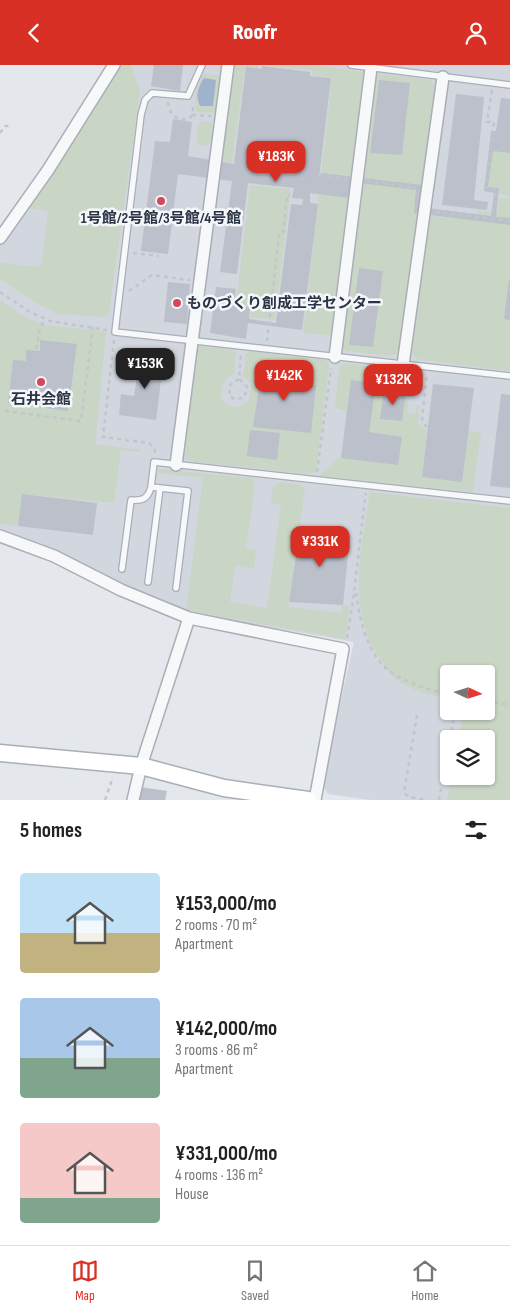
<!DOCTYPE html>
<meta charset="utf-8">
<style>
:root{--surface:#fff;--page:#f6f6f6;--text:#222;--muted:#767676;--line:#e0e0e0;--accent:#d93025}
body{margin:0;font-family:"Sofia Sans Condensed","Noto Sans JP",sans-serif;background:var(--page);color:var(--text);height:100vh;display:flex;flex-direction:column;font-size:19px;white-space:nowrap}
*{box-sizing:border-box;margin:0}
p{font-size:16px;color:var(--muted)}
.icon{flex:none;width:28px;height:28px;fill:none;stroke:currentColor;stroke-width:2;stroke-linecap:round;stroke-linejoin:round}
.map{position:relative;height:735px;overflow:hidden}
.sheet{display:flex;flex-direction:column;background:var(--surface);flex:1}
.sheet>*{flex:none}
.needle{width:32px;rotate:94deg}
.fabs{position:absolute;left:440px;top:600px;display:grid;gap:10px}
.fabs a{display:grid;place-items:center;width:55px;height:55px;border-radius:5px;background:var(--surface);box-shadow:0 1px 4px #0004;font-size:25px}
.price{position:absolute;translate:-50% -42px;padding:0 11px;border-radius:10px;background:var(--accent);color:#fff;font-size:16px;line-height:32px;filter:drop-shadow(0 1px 2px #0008)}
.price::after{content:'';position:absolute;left:50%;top:30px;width:15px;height:11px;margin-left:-8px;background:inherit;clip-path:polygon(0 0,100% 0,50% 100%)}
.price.current{background:#222;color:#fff}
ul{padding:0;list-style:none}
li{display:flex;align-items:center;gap:15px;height:125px;padding:0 20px}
li span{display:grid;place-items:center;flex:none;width:140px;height:100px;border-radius:5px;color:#555}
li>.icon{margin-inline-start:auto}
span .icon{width:60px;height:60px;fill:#fffc;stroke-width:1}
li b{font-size:21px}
h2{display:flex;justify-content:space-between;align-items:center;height:60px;padding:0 20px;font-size:21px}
header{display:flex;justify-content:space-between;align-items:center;height:65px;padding:0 20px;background:var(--accent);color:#fff;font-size:22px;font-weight:800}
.tabs{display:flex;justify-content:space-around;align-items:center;height:70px;border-top:1px solid var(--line);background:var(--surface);font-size:14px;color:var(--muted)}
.tabs a{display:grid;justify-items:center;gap:2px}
.tabs .current{color:var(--accent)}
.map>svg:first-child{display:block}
.built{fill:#d2d6de;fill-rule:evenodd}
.green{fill:#c9d6c5}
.water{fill:#9fb4cc}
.building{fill:#bbc0ca}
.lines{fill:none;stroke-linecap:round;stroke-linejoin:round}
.lane-casing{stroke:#a9aeb7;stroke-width:8}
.street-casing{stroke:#a9aeb7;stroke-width:14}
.secondary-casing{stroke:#a9aeb7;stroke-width:19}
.path{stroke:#c2c5cb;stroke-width:2.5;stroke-dasharray:4 4;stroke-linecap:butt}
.lane{stroke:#f7f8fa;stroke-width:5.5}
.street{stroke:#f7f8fa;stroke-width:11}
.secondary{stroke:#fff;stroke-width:16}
.poi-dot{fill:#d1495b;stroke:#f4f6f9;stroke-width:2}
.labels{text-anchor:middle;stroke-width:5;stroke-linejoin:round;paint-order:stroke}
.poi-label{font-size:15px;font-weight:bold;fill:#2b3445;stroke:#f4f6f9}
</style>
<header><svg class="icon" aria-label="back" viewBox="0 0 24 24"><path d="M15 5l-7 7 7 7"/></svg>Roofr<svg class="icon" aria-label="person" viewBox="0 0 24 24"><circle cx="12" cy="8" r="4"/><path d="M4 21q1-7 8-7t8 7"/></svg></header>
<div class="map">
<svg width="510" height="735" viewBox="0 0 510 735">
<rect width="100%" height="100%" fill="#e4e7ec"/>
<path class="built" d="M122,0H510V735H370L328,729L322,720L354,577L182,547L0,469V179ZM449,609H486V646H449ZM449,674H486V711H449Z"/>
<path class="green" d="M120,0H131L140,26L109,248L104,252L59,249L38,239L0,214V198L41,202L48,146L25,143Z
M230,0H258V3H245L232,97L219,96Z
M264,0H313L363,7L366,10L335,271L303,268L332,12L312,10V6Z
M205,8L220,11L216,48L197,47C193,32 195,20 205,8Z
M379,9L431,15L435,22L400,288L390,291L345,286L341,281L375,11Z
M202,56L210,57L214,62L212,76L206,81H201L196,76L198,60Z
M510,85V130L499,129V123L488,122L492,86Z
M250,120L291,124L275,255L250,252L251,241L236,239Z
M499,133L510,134V306L416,294L412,287L430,151L476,155L478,145L497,148Z
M0,235L26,253L47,260L106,267L95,379L140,385V387L121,385L114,438L22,429L18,461L0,459Z
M201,281L234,284L236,288L234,309C222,313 222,321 221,333L229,341L238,342L249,336L251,319L243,311L246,289L250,286L326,295L329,300L316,406L308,409L188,396L185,392L186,378L197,283Z
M345,298L412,308L407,348L415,349L417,340L419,341L418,359L427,366L422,412L462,416L468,366L481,367L473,427L319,411L339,392L398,400L401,372L344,365L346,346L335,343L339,303Z
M158,404L252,413L255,420L246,483L256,485L254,504L235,501L230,537L267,543L281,440L271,438L273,422L280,417L301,420L305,425L304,430L288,542L341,548L343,540L350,542L345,574L186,545L203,413L158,408Z
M370,427L510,443V735H447L452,711H486V674H458L464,646H486V609H449V634C432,631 410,625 396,614C391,611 387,604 384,599C345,551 361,483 370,427Z"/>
<path class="water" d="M204,13L216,15L213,41H200C195,30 198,22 204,13Z"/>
<path class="building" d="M154,0H183L180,26L151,21Z
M262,1L310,7V11L331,13L319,113L321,108L422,120L419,142L491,151L494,128L484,126L491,66H496L501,33L510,34V88L493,86L488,122L499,123L496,152L510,153V160L414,148L416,125L351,117L349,133L310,128V138L318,139L302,265L248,258L246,274L210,268L216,222L236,224L234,240L250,242L249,254L276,258L291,139L302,140L303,134L292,133L294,123L248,118L237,209L220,207L232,116L178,109L168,189L141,186L155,76L170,77L173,54L192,57L188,91L234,99L246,2L262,4Z
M379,15L410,18L402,90L370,88Z
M456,29L484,32L474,135L488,137L487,145L442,140Z
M359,203L383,206L373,282L349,280Z
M509,215H510V255L504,254Z
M168,217L190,219L187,259L164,257Z
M40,275L77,279L68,346L8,338L13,295L26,296V285L40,286Z
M141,288L164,291L156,355L119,350L121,329L134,331Z
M262,303L298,307L296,318L316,320L311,368L253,362Z
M351,315L376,318L369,367L402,372L398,400L341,393Z
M433,319L474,323L462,417L422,412Z
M384,325L406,328L402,356L380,354Z
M501,329L510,330V423L490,421Z
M250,365L280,368L277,395L247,391Z
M22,429L97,438L93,470L18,461Z
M300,463L350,469L343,540L289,537Z
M140,722L167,726L165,735H138Z"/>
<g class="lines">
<g class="lane-casing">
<path id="lane" d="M202,0L188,31L152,28L145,35L141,50L115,267L510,311
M351,0L510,20
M122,504L131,435C142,436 148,434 151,422
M148,517L160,423
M176,523L188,426L151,422L154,397L510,436"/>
</g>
<g class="street-casing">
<path id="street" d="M0,173L48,105L114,0
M335,292L371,3
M403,300L443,12
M176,400L228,0
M0,471L54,491L121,525L189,553L343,584L315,735
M133,735L141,701L189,553"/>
</g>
<g class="secondary-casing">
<path id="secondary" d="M0,688L141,701L224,723L308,735"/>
</g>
<path class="path" d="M492,25L487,57H494L486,123L496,124L493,154
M168,37C169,50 179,59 191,52L193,46L192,38
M192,50L211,51
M0,68L5,61H11
M320,110L347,114
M367,116L416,123
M435,147L510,156
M133,188L159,191
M129,226L152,210L190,215
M0,227L30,247L50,256L107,265
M114,275L103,372L149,378L155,385V389
M267,276L279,170H283L287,130H290
M36,284L40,263L45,254
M239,314L229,321L230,332L235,334L244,333L247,322L244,318L239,314L241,289
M5,346L81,356L93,262
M427,362L423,358L422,354L427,309
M317,407L331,303
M356,528C359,550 365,579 380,597C394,615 427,624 449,630
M347,573C356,525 359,476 366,428
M486,636L510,640
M417,650L404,728L409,732L427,735
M450,674L453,656
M105,735L113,712
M439,735L449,678"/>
<use href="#lane" class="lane"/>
<use href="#street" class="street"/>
<use href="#secondary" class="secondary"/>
</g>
<g class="poi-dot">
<circle cx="161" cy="136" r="5"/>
<circle cx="177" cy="238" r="5"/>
<circle cx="41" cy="317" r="5"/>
</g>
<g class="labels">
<g class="poi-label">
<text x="161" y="158">1号館/2号館/3号館/4号館</text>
<text x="187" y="243" text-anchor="start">ものづくり創成工学センター</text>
<text x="41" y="339">石井会館</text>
</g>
</g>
</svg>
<div class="fabs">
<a><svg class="needle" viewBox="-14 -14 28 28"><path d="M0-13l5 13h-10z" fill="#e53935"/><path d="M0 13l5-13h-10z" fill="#767676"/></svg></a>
<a><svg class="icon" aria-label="layers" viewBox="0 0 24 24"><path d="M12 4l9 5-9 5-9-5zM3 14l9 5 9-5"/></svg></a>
</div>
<b class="price" style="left:276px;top:118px">¥183K</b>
<b class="price current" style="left:145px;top:325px">¥153K</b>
<b class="price" style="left:284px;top:337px">¥142K</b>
<b class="price" style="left:393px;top:341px">¥132K</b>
<b class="price" style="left:320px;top:503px">¥331K</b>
</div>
<section class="sheet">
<h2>5 homes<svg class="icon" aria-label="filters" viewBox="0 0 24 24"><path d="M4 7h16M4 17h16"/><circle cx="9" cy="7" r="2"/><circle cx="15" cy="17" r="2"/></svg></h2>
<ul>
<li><span style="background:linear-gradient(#bfe0f5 60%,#c2b280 0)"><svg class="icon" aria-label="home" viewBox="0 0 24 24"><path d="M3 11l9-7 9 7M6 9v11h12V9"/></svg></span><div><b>¥153,000/mo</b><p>2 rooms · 70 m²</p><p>Apartment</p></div></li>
<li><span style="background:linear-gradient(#a9c7e8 60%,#7fa58c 0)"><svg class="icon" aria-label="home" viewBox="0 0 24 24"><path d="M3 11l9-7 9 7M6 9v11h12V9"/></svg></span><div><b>¥142,000/mo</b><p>3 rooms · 86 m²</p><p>Apartment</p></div></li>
<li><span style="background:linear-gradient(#f6c9c9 75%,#7fa58c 0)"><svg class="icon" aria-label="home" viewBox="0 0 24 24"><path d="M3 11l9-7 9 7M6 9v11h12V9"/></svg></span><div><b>¥331,000/mo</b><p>4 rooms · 136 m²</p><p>House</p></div></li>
</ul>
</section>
<nav class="tabs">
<a class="current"><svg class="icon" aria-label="map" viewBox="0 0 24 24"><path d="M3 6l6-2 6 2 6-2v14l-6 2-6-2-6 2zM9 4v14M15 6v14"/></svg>Map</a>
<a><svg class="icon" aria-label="saved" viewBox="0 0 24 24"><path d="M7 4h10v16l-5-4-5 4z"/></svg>Saved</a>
<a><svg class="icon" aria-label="home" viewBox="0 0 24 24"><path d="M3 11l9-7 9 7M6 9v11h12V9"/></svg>Home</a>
</nav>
